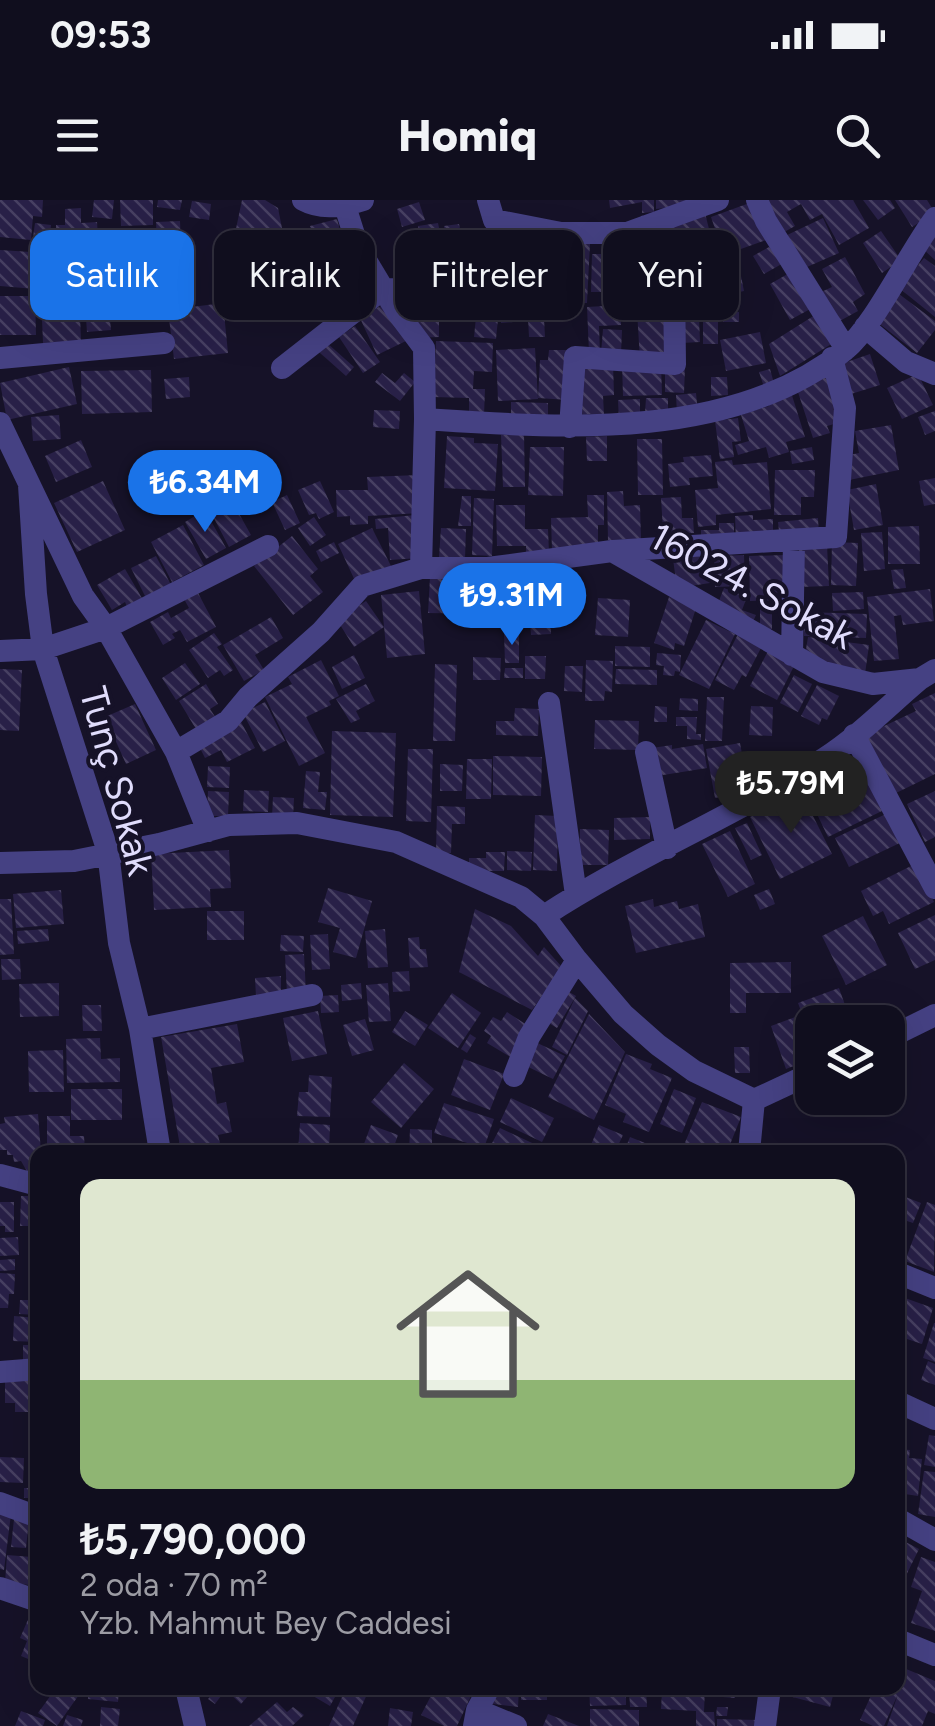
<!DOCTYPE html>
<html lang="tr">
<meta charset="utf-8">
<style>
:root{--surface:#100e1e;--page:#1e1c2b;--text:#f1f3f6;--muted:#9c9ca4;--line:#302e3c;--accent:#1a73e8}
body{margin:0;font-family:Figtree,sans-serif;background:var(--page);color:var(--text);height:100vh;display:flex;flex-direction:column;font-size:38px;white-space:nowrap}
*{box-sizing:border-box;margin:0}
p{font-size:32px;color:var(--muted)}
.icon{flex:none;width:55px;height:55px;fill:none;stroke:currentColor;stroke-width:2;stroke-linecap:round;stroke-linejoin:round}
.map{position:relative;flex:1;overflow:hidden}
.panel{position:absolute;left:30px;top:945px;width:875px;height:550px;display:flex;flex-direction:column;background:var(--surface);border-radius:20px;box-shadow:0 10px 40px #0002,0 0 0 2px var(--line)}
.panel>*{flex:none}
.top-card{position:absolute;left:30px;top:30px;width:875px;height:90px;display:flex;gap:20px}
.buttons{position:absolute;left:795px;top:805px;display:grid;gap:20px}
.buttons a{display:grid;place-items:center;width:110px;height:110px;border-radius:20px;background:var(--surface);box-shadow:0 10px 40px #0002,0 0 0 2px var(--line);font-size:50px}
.price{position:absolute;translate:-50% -85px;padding:0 22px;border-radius:35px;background:var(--accent);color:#fff;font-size:32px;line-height:65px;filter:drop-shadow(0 2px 5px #0008)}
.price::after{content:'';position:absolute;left:50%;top:60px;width:30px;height:22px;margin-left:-15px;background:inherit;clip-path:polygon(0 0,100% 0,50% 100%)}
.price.current{background:#222;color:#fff}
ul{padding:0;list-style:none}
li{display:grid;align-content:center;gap:20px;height:530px;padding:0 50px}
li+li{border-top:2px solid var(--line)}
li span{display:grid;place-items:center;height:310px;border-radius:20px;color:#555}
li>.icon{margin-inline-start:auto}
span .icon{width:180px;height:180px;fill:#fffc;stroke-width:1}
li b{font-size:42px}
.tag{padding:0 35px;border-radius:20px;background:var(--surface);box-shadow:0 10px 40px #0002,0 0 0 2px var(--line);font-size:35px;line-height:90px}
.tag.current{background:var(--accent);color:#fff}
.status{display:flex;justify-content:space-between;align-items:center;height:70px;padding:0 50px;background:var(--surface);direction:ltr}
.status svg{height:28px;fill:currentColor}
header{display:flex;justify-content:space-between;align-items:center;height:130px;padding:0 50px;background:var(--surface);font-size:45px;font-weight:800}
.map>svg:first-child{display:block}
.building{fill:url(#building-back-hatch)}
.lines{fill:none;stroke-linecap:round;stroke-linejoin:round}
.street{stroke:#454183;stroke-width:22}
.labels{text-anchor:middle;stroke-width:8;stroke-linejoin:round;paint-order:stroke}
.street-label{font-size:38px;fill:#e0dcfc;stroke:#161228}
</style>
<div class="status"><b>09:53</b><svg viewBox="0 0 49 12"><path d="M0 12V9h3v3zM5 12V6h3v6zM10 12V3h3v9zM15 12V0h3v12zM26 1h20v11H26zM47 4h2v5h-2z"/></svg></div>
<header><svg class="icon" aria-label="menu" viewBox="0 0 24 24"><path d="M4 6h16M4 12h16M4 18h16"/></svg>Homiq<svg class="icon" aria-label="search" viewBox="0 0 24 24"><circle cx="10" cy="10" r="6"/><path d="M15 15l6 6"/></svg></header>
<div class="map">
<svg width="935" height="1526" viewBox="0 0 935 1526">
<defs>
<pattern id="building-back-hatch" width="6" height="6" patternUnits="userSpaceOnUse" patternTransform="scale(2.5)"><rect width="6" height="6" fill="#282047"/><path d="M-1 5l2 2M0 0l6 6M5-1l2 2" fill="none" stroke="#474062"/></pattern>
</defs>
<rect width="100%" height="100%" fill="#161228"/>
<path class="building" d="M0,0H43L42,17L33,16L31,40L0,37Z
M94,0H114L112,19L92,17Z
M120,0H153V25L121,26Z
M158,0H182L180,10L157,7Z
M242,0H265L278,8L283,33L273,52L233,43Z
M609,0H654V12L642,13V2L610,8Z
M656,0H694V5L656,9Z
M760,0H853L869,28L839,45L822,14L810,20L801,4L787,12L795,26L779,35Z
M863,0H890L895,8L878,20Z
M895,0H927L935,13L912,27Z
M192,1L211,4L209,20L189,17Z
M755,1L769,39L724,55L711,17Z
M419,2L425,20L402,27L397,9Z
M81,8V23L97,22L98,38H111L113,71L93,72V87L79,88L81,141L43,143L42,119H47L45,79L58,78L56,25H65V9Z
M705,13L714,49L683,56L679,42L659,47L654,26Z
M823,18L839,53L800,70L785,36Z
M337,19L348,60L322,67L310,26Z
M180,21L182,65L158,66L156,22Z
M35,23L51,25L48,53L37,52L35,89L0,86V50L31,52Z
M438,23L443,47L422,51L418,26Z
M459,24L461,33L476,31L479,49L461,52L460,44L447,50L444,26Z
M306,29L313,73L286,80L277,46L287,31Z
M881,31L901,60L882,73L863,43Z
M935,36V60L923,49Z
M560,42L590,44L587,103L557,102Z
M776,43L787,61L764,74L753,56Z
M422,52L440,53L439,82H422Z
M456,52L458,83L447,84L445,53Z
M592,54H614L613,75H605L604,92H591Z
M500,55L533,58L530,89L497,86Z
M845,57L865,94L853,102L858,111L836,123L819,93L832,87L822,69Z
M924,58L935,66V117L899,88Z
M661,62L663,98L635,99L634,87L619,88L618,64Z
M740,71L744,91L730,94L726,74Z
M793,71L814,107L790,120L770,84Z
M702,73L704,91L685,93L683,75Z
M726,75L727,95L709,97L708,76Z
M360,86L363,104L346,106L343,88Z
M107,89L111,130L87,132L84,91Z
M613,92H633L632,103H613Z
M541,93V115L513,116V122L501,123L500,94Z
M899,94L935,121V130L917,153L877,122Z
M0,96H35L36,135H0Z
M439,97V137L417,138L416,98Z
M722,99H732L733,112H739V122H723Z
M390,102L408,140L377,155L359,116Z
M223,103L228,153L174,159L168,110Z
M621,105V125L599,126L600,153H589L587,107Z
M477,107L499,109L496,139L474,137Z
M670,110L673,158L640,160L637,111Z
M703,114H718V144H703Z
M815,115L833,143L780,176L769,144Z
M680,117H699L700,142L682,143Z
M544,118L545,137H529L528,119Z
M355,126L380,162L363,173L339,137Z
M603,129L622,130L621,154L601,153Z
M760,132L766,163L726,171L720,140Z
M436,141L493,143L492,172L474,171L473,189H485L484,216L469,215V198L433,197Z
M327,143L354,167L346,176L319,152Z
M535,148L538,199L498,201L496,150Z
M549,150H570L568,200L538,198L540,160H548Z
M870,154L880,185L851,194L841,164Z
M613,163L614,195L603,196L604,214H578L576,165Z
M661,163L662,195L623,196L622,164Z
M69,167L77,204L7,220L0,183Z
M665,168H685L684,193L665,192Z
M770,169L775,187L765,190L759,172Z
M151,170L152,212L82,214L81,171Z
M382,173L395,183L404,173L415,182L400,201L375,182Z
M826,174L841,222L827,226L830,233L813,238L795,183Z
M918,174L933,205L902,219L887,188Z
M189,177L190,197L166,199L164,179Z
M711,177H727L728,195L711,196Z
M790,189L805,237L786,242L789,252L769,258L766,247L738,255L735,245L749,241L741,215L769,206L766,196Z
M696,193L698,213L677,214L676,195Z
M646,198H668V214L645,213Z
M640,199V222H619L618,200Z
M511,202L548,203V220H511Z
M374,210L400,211L399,229L373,227Z
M935,211V231L925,235L918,217Z
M59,215L61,239L33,241L31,217Z
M738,218L741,241L732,242L734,257L720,259L715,221Z
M891,225L899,270L849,280L844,256L859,253L855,231Z
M524,234L525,287H503L501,235Z
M447,236L474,238V243L498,244L495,291L444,288Z
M607,236V261H587L586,237Z
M637,239H662L663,295H638Z
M81,240L92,267L56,282L45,256Z
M530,247H564L563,296L528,295Z
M812,247L814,260L792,264L790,251Z
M711,255L713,276L689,278L690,285L670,287L668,264L684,262L683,257Z
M732,260L733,265L767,262L771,309L716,315V325L698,327L695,290L718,288L715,262Z
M775,270H815L814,297H801V315H774Z
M419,275L420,313L368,316V324L350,325V316L337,317L336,290H368L367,277Z
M935,278V304L924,306L919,281Z
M103,281L125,330L77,352L54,303Z
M320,281L334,312L319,319L316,313L309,315L298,290Z
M876,284L883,325L854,330L847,290Z
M623,291L624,306L640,305L641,339L608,340L607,292Z
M228,294L251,335L229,347L207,305Z
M287,295L300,323L285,330L272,302Z
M587,295H604V325H598V344L552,351L551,318L588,317Z
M462,296H471V326H458Z
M681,297L682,318H693L694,333H689L690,344L664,346L661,298Z
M474,298L494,299L492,356L472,355Z
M496,305H525V329H548L549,353H526V346H497Z
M205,310L226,348L206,359L185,322Z
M415,315L419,358L390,360L388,328L376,329L375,319Z
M753,315V320L773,319V339L736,341L735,316Z
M314,317L326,335L310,346L298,328Z
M818,318L819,336L780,340L778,322Z
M719,323H734V342L701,341V330H719Z
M183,325L204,365L172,382L151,342Z
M919,326L920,364H888V327Z
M372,328L391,366L356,383L338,344Z
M441,328L466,329L465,359L439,357Z
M882,332L885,369L864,371L861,333Z
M292,336L318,369L310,376L323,392L293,415L254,366Z
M334,342L339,353L321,362L316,351Z
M832,342L858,343L856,386L831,385Z
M827,345L829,386L800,387L799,346Z
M706,354L710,383L677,388L673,359Z
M744,355L745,386L715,387L714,356Z
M785,355L787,400L750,401L749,356Z
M156,356L171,385L146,398L131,368Z
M125,369L143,400L128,409L125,402L112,410L97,385Z
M559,369L562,409L550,410L551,434L531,435L530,420L520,421L517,377L548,375V370Z
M903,369L906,388L894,389L891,370Z
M430,377L481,379L480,414L428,413Z
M724,388L747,397L742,410L756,415L751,426L715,411Z
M930,389L934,421L903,425L901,415L894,416L899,459L874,461L867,397Z
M197,391L216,427L187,442L180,430L172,434L175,438L163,445L150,422L168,412L171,418L189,408L184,399Z
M419,391L425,454L387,458L381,395Z
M484,391H512V410H484Z
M863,392L864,409L833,411L832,393Z
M669,397L697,405L684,446L675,443L674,450L654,443Z
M598,398L630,400L628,437L595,435Z
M366,401L384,427L354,447L337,420Z
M760,405H772V429H760Z
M805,412L867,414L866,438L804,436Z
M271,417L283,438L255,455L264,470L244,481L223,445Z
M706,420L735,434L709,489L679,475Z
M214,433L222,444L217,447L233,470L224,476L220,470L208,478L189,450Z
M504,433H519V463H505Z
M738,434L762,446L746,477L742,475L734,490L715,480Z
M808,437L869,445L865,474L804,461Z
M615,446L650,447V467L615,466Z
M768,451L795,464L777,500L750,486Z
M657,453L681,455L680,472L675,471L674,476L663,475L664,466L656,465Z
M354,455L365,478L342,489L332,467Z
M525,456H546L545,479H525Z
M473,457L501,458L500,480H473Z
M321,460L339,496L329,501L331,505L306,517L325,553L299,566L265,497L292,484L288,477Z
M586,460L613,461L612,492L605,491L604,501H585Z
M185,463L200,484L176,500L162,478Z
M435,464L457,465L455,541H433Z
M565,466H583L582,492L564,491Z
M505,468H523V478H504Z
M0,469L22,470L19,531L0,530Z
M616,469L657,470V485L615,484Z
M794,475L812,484L798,512L780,503Z
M206,484L218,504L210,509L218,521L199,534L179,501Z
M366,484L375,501L356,511L360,519L351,523L336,499Z
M817,485L839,496L827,520L822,518L819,525L801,516Z
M935,493V574L894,594L865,535L916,511L912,504Z
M707,497H724L722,541H705Z
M680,498L698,499V511L679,510Z
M265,502L285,541L263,552L243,513Z
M135,504L156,550L126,564L105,517Z
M655,506L667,507V522H654Z
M751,506L773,507L772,536L749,535Z
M515,508L539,509L538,536L496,535V521H514Z
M676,517H697L696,534H701V540L687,539V526H676Z
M595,520L639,521L638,550L594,549Z
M241,522L255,548L227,562L221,550L205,558L198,544Z
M332,531L396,533L393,617L330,615Z
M740,543L742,554L761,551L768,588L715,598L706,549Z
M703,544L707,568L657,576L652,548L672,545V549Z
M408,549H433L431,622L406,621Z
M493,556L542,557L541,596L493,595Z
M856,557L882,611L828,637L802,583Z
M467,559H492L491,599H466Z
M440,564L463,565L462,591H440Z
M208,566L230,567L229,588L207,587Z
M306,571L320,572L318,592H327L325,610L303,608Z
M244,590L269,591L268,612L243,611Z
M208,591L229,592L228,616H207Z
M935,591V637L925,642L907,604Z
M801,592L832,654L780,679L750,617Z
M273,597L294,598L293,618L272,617Z
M437,606L465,607V624H452L451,653H436Z
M888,613L902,642L849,667L835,638Z
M535,615L558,616L557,671L533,670Z
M650,617V639L614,640V618Z
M747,623L762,655L751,660L735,628Z
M580,629L609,630L608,665H579Z
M730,631L755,684L728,697L702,644Z
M229,650L231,688L210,689L211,707L154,710L151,654Z
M507,651L532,652L531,671L507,670Z
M486,652H505L504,671H469V658H486Z
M915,664L934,702L889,724L883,711L873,716L861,691Z
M328,688L372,701L356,758L333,752L340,728L318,722Z
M769,689L775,704L760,710L754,695Z
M61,690L64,724L16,728L13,694Z
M0,699H11L14,754L0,755Z
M653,699L654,707L677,701L679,709L698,704L705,737L636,753L625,706Z
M475,709L511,726L538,756L544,747L562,767L532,810L459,772Z
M207,711H244V740H207Z
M935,715V760L915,769L898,733Z
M863,716L887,765L846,785L822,736Z
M48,729L49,741L18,744L17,731Z
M385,729L388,767L368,768L365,731Z
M328,734L330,769L312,770L310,735Z
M281,735L304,736L303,752L280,751Z
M419,737L420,749H426L428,767L410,768L408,738Z
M304,754L306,793L287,794L285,755Z
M1,759H20L21,779L2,780Z
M791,762V793H746V813H730V763Z
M409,771L410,791L393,792L392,772Z
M281,776V796L256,797L255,778Z
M59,783V816L20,817L19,784Z
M361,783L362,799L342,801L341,785Z
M388,783L391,821L369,822L366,785Z
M839,788L851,822H812V841L798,803Z
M564,789L576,796L557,828L545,821Z
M452,793L481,813L458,848L428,828Z
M338,795L339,812L321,813L320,796Z
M575,798L588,811L567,855L552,847Z
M82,805H101L102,831H83Z
M318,811L327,854L292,861L283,818Z
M405,811L428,825L415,846L392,832Z
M507,812L533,829L514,859L487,843L491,836L484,831L493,817L501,821Z
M589,814L625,852L594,920L548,897Z
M798,816L812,859L786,869L771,826Z
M365,819L374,850L352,856L343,825Z
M237,824L244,862L211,868L217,904L226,902L232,932L218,935L222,952H181L161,837Z
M470,834L476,838L467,853L461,849Z
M100,838L101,859L120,858V882L67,883L66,839Z
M531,840L565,856L553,879L520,863Z
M734,847H749L750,873H735Z
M63,850L64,892H29L28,851Z
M626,854L652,864L650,869L672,878L649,932L623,922L626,914L605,905Z
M464,859L504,874L490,910L451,895Z
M404,863L434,889L401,928L371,902Z
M309,875L332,877L330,917L297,916L299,892H308Z
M71,889H122V920H71Z
M674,889L696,898L682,933L660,924Z
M511,898L554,918L542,942L500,922Z
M702,902L741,917L727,952H681Z
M444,903L494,919L484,948L434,933Z
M38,914L41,952H38V979L32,980L21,961L14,962L13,955H7V950H0V924L5,923L4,917Z
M47,916H70V936H84L85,952H47Z
M300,923L330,925L329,952H298Z
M371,925L398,935L392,952H361Z
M599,925L623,935L615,952L589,950Z
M500,928L545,949L543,952H501L490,947Z
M410,929L432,930V952H409Z
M630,937L650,945L647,952H624Z
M898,994L921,1003L913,1023L904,1020L898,1037Z
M21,996H38V1026H20Z
M0,1002H14V1032H5V1026H0Z
M927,1002L935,1005L934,1072L905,1061Z
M18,1037L19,1055L0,1056V1038Z
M15,1059V1070L0,1071V1060Z
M0,1073L15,1074L14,1094H9L8,1108H0Z
M31,1092H38V1115L19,1114L20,1100H30Z
M905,1098L933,1108L922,1144L898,1136V1120Z
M14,1116L38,1118V1142L13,1141Z
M934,1123H935V1162L923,1158Z
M23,1145H38V1149H34V1167H23Z
M928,1161L935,1164V1185L921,1180Z
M5,1171L28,1172V1212H15V1203H5Z
M30,1184L38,1185V1242H28Z
M929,1235L935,1236V1267L924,1265Z
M898,1249L910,1250L909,1258L922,1259L918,1296L898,1293Z
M0,1257L24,1258L23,1283L0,1282Z
M32,1263H38V1283H31Z
M924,1271L935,1272V1317L918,1314Z
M24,1288H38V1298H24Z
M0,1313L11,1314L4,1370L0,1369Z
M14,1319L29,1320L26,1348L11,1347Z
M898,1338L919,1349L898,1392Z
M7,1355L32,1357L29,1385L5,1382Z
M921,1357L935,1362V1431L911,1423L922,1391L911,1387Z
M36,1363H38V1394L30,1392Z
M30,1415L38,1418L33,1443L38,1445V1463L21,1456L27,1441L20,1438Z
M899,1466L935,1481V1514L928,1511L922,1526H887L898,1494L884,1526H873L860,1520L873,1491L885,1497L889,1488H898Z
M56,1488H75L81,1492L57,1526L38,1513Z
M89,1488H119L118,1502L88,1499Z
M217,1488H227L215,1504L208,1499Z
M231,1488H244L242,1489L248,1496L241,1504L227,1491Z
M280,1488H303L298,1497Z
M311,1488H340L330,1506L308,1493Z
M346,1488L368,1492L353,1526H329Z
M435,1488H454L471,1496L457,1526H444L421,1515Z
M495,1488H519L518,1507L493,1504Z
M521,1488H547V1500H521Z
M589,1488H626V1505L590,1506Z
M629,1488H646L647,1507H630Z
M680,1488H705L704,1512H714L715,1526H696V1511L661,1509L662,1491H680Z
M723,1488H735V1498L723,1497Z
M775,1488H835L830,1507L774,1492Z
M277,1502L287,1512L293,1507L304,1515L292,1526H249Z
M101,1507L120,1509L118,1526H100Z
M717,1507H728L727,1516H716Z
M390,1508L413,1512L411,1526H388Z
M590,1509L639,1510V1526H590Z
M21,1511L45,1520L43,1526H15Z
M548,1514L579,1526H543Z
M67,1515L83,1520L81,1526H63Z
M717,1519L757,1520V1526H717Z"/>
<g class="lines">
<path class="street" d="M303,0C321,10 345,6 363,0
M488,0L494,20L561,33H627L718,0
M757,0L766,21L846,149
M345,6L358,47L397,112L424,148L425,219
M865,127L906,162L935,174
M0,158L164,143
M282,168L383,89L452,90
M0,223L83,396L106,428L176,552L208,631
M570,227L575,157L675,164L674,82L668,59L650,47L646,26
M29,285L36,394L43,449L108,652L119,743L140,829L160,952
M612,351L823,472L873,484L920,479
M421,368L425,219C561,228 731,242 845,150C875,125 908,54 935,18
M0,451L43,449L106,428L268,346
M792,455L794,341
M549,503L576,695
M854,535L935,688
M176,552L228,521L248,497L321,432L362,386L421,368H488L612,351L836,337L845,208L832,158
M646,552L667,648
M0,663L74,661L159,644L229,625L297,623L396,642L521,697L544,716L577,760L623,814L658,845L694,871L754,900
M544,716C634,657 735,616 825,558C859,536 889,505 920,479L935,470
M140,829L312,795
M888,838L935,815
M514,876L529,837L577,760
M754,900L812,873
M749,952L754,900
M0,975L38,985
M898,1073L935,1088
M0,1172L38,1169
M898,1202L935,1219
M0,1303L38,1317
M898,1319L935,1340
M0,1388L38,1401
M898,1440L935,1455
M186,1488L195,1526
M477,1510L489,1488
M474,1526L477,1510L516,1526
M765,1526L770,1488"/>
</g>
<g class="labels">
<g class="street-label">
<text transform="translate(752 386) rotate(28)" y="13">16024. Sokak</text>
<text transform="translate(117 581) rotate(75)" y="13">Tunç Sokak</text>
</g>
</g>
</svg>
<div class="buttons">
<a><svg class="icon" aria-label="layers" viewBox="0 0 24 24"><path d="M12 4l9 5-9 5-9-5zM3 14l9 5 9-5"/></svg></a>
</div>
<b class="price" style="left:205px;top:335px">₺6.34M</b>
<b class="price" style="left:512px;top:448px">₺9.31M</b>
<b class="price current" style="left:791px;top:636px">₺5.79M</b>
<div class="top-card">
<a class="tag current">Satılık</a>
<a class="tag">Kiralık</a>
<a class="tag">Filtreler</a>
<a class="tag">Yeni</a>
</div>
<section class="panel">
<ul>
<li><span style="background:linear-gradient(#dfe7d0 65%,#8fb573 0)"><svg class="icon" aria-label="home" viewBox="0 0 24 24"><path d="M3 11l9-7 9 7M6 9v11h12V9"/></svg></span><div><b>₺5,790,000</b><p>2 oda · 70 m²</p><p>Yzb. Mahmut Bey Caddesi</p></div></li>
</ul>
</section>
</div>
